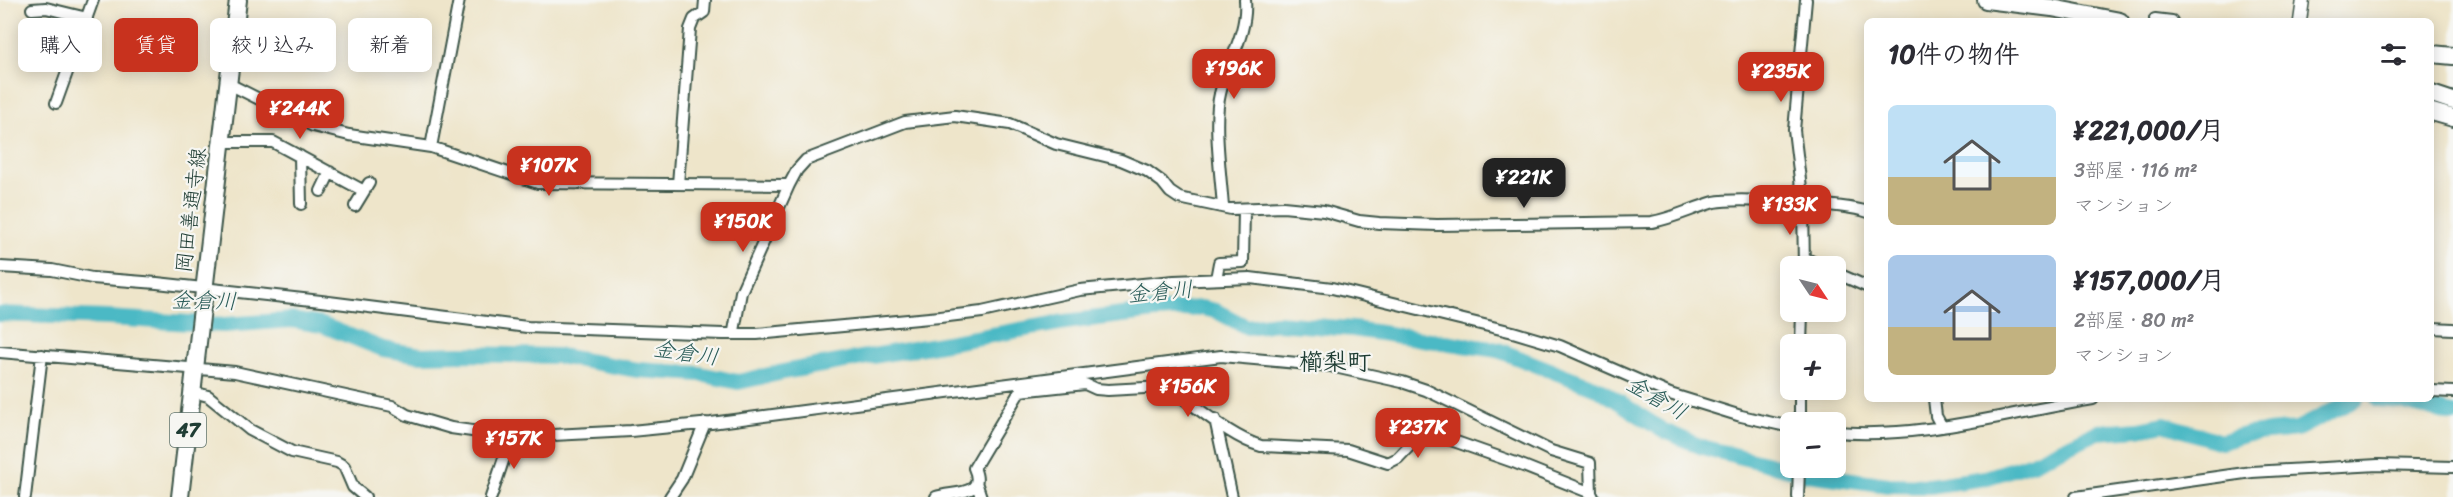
<!DOCTYPE html>
<html lang="ja">
<meta charset="utf-8">
<style>
:root{--surface:#fff;--page:#f7f7f7;--text:#2b2b33;--muted:#7c7c81;--accent:#c8321e}
body{margin:0;font-family:Sriracha,"Klee One",sans-serif;background:var(--page);color:var(--text);height:100vh;display:flex;flex-direction:column;font-size:22px;white-space:nowrap}
*{box-sizing:border-box;margin:0}
p{font-size:20px;color:var(--muted)}
.icon{flex:none;width:33px;height:33px;fill:none;stroke:currentColor;stroke-width:2;stroke-linecap:round;stroke-linejoin:round}
.map{position:relative;flex:1;overflow:hidden}
.panel{position:absolute;left:1864px;top:18px;width:570px;height:384px;display:flex;flex-direction:column;background:var(--surface);border-radius:9px;box-shadow:0 3px 15px #0003}
.panel>*{flex:none}
.banner{position:absolute;left:18px;top:18px;width:570px;height:54px;display:flex;gap:12px}
.needle{width:39px;rotate:125deg}
.fabs{position:absolute;left:1780px;top:256px;display:grid;gap:12px}
.fabs a{display:grid;place-items:center;width:66px;height:66px;border-radius:9px;background:var(--surface);box-shadow:0 3px 15px #0003;font-size:30px}
.price{position:absolute;translate:-50% -51px;padding:0 14px;border-radius:12px;background:var(--accent);color:#fff;font-size:20px;line-height:39px;filter:drop-shadow(0 2px 3px #0008)}
.price::after{content:'';position:absolute;left:50%;top:36px;width:18px;height:14px;margin-left:-9px;background:inherit;clip-path:polygon(0 0,100% 0,50% 100%)}
.price.current{background:#222;color:#fff}
ul{padding:0;list-style:none}
li{display:flex;align-items:center;gap:18px;height:150px;padding:0 24px}
li span{display:grid;place-items:center;flex:none;width:168px;height:120px;border-radius:9px;color:#555}
li>.icon{margin-inline-start:auto}
span .icon{width:72px;height:72px;fill:#fffc;stroke-width:1}
li b{font-size:26px}
h2{display:flex;justify-content:space-between;align-items:center;height:72px;padding:0 24px;font-size:26px}
.chip{padding:0 21px;border-radius:9px;background:var(--surface);box-shadow:0 3px 15px #0003;font-size:21px;line-height:54px}
.chip.current{background:var(--accent);color:#fff}
.map>svg:first-child{display:block}
.lines{fill:none;stroke-linecap:round;stroke-linejoin:round}
.river{stroke:#4bb9c5;stroke-width:16}
.minor-casing{stroke:#3e564a;stroke-width:14}
.tertiary-casing{stroke:#3e564a;stroke-width:15}
.primary-casing{stroke:#3e564a;stroke-width:20}
.trunk-casing{stroke:#3e564a;stroke-width:20}
.minor{stroke:#fff;stroke-width:10}
.tertiary{stroke:#fff;stroke-width:12}
.primary{stroke:#fff;stroke-width:16}
.trunk{stroke:#fff;stroke-width:16}
.labels{text-anchor:middle;stroke-width:4.5;stroke-linejoin:round;paint-order:stroke}
.shield{fill:#f6f6f2;stroke:#60746d;stroke-width:1.5}
.shield-label{font-size:20px;font-weight:bold;fill:#1f3d34}
.street-label{font-size:21px;fill:#1f3d34;stroke:#f6f6f2}
.water-label{font-size:22px;font-style:italic;fill:#2a5c58;stroke:#f6f6f2}
.quarter-label{font-size:24px;font-weight:bold;fill:#1f3d34;stroke:#f6f6f2}
</style>
<div class="map">
<svg width="2453" height="497" viewBox="0 0 2453 497">
<rect width="100%" height="100%" fill="#f6f6f2"/>
<filter id="ink" filterUnits="userSpaceOnUse"><feTurbulence type="fractalNoise" baseFrequency=".0167" numOctaves="2"/><feDisplacementMap in="SourceGraphic" scale="12" xChannelSelector="R" yChannelSelector="G"/><feConvolveMatrix kernelMatrix="1 2 1 2 8 2 1 2 1" color-interpolation-filters="sRGB"/></filter>
<filter id="wash" filterUnits="userSpaceOnUse"><feTurbulence type="fractalNoise" baseFrequency=".008" numOctaves="4" result="noise"/><feDisplacementMap in="SourceGraphic" scale="24" xChannelSelector="R" yChannelSelector="G"/><feGaussianBlur stdDeviation="1.35" result="paint"/><feColorMatrix in="noise" values="0 0 0 0 0 0 0 0 0 0 0 0 0 0 0 0 0 1.4 0 .05"/><feComposite in="paint" operator="in"/></filter>
<g filter="url(#wash)">
<rect width="100%" height="100%" fill="#eee5ca"/>
<g class="lines">
<path class="river" d="M0,314L108,318L224,325L292,320L322,325L383,349L421,355L461,354L559,356L638,370L700,374L738,382L788,371L1065,322L1155,311L1202,308L1216,311L1247,327L1277,323L1353,329L1498,350L1599,389L1662,430L1702,447L1808,474L1889,485L1929,486L1985,478L2032,463L2098,432L2139,429L2164,424L2221,442L2248,434L2297,429L2356,399
M2378,399L2400,401L2453,414"/>
</g>
</g>
<g filter="url(#ink)">
<g class="lines">
<g class="minor-casing">
<path id="minor" d="M32,9L46,8L87,18
M2155,19L2172,21
M229,84L313,126L349,135L431,147L538,183L789,185
M56,103L93,0
M222,142H273L364,191
M431,147L459,0
M300,156L301,204
M678,184L690,29L694,19L704,12L705,0
M321,191L330,172
M355,206L369,183
M1223,207C1221,177 1213,122 1220,94C1227,62 1248,34 1245,0
M1805,258L1822,267
M0,267L52,270L92,278L157,283L321,301L527,327L723,334H757L940,317L982,312L1080,290L1174,281L1250,278L1332,288L1513,332L1560,346L1670,394L1741,416L1791,427
M1804,267L1803,204L1794,130L1806,0
M1836,273L1868,287
M1216,279L1219,263L1243,262L1244,210
M2432,328L2453,329
M734,331L741,292L789,185L797,170L806,160L905,122L955,116L1010,124L1056,144L1121,160L1147,171L1162,182L1170,192L1179,198L1231,209L1283,207L1324,211L1359,221L1379,223L1437,225L1652,222C1674,218 1693,208 1714,202C1737,197 1845,204 1868,212
M1801,345L1802,312
M0,352L235,372L392,406L407,415L451,428L514,437L631,431L711,423L1221,356L1330,366L1402,382L1426,390L1551,451L1590,463L1591,493
M2432,391L2453,392
M193,392L208,396L250,430L292,452L337,462L344,466L353,487L365,497
M1934,399L1936,416L1942,427
M1215,419L1232,497
M1800,423V390
M1836,432C1922,439 2009,413 2093,399
M977,485L981,497
M25,497L42,355
M491,497L511,437
M670,497L682,479L705,423
M936,497C952,491 987,497 974,468L1020,391L1085,384L1096,389L1108,390L1163,387L1170,389C1198,407 1230,437 1261,446L1348,450L1388,463L1398,458L1422,433L1428,432L1516,463L1591,493L1593,497
M1798,497L1799,468
M2076,497L2252,472L2378,465L2453,467"/>
</g>
<g class="tertiary-casing">
<path id="tertiary" d="M2300,21L2303,0"/>
</g>
<g class="primary-casing">
<path id="primary" d="M2432,54L2453,56
M180,497L238,0"/>
</g>
<g class="trunk-casing">
<path id="trunk" d="M1986,0L2052,8L2120,21
M2432,94L2453,101
M2432,112L2453,118"/>
</g>
<use href="#minor" class="minor"/>
<use href="#tertiary" class="tertiary"/>
<use href="#primary" class="primary"/>
<use href="#trunk" class="trunk"/>
</g>
</g>
<g class="labels">
<rect class="shield" x="170" y="413" width="36" height="34" rx="4.5"/>
<g class="shield-label">
<text x="188" y="437">47</text>
</g>
<g class="street-label">
<text transform="translate(191 210) rotate(-83)" y="7">岡田善通寺線</text>
</g>
<g class="water-label">
<text transform="translate(1160 291) rotate(-5)" y="8">金倉川</text>
<text transform="translate(204 300) rotate(1)" y="8">金倉川</text>
<text transform="translate(686 352) rotate(8)" y="8">金倉川</text>
<text transform="translate(1657 397) rotate(30)" y="8">金倉川</text>
</g>
<g class="quarter-label">
<text x="1335" y="370">櫛梨町</text>
</g>
</g>
</svg>
<div class="fabs">
<a><svg class="needle" viewBox="-14 -14 28 28"><path d="M0-13l5 13h-10z" fill="#e53935"/><path d="M0 13l5-13h-10z" fill="#7c7c81"/></svg></a>
<a>+</a>
<a>−</a>
</div>
<b class="price" style="left:1234px;top:100px">¥196K</b>
<b class="price" style="left:1781px;top:103px">¥235K</b>
<b class="price" style="left:300px;top:140px">¥244K</b>
<b class="price" style="left:549px;top:197px">¥107K</b>
<b class="price current" style="left:1524px;top:209px">¥221K</b>
<b class="price" style="left:1790px;top:236px">¥133K</b>
<b class="price" style="left:743px;top:253px">¥150K</b>
<b class="price" style="left:1188px;top:418px">¥156K</b>
<b class="price" style="left:1418px;top:459px">¥237K</b>
<b class="price" style="left:514px;top:470px">¥157K</b>
<div class="banner">
<a class="chip">購入</a>
<a class="chip current">賃貸</a>
<a class="chip">絞り込み</a>
<a class="chip">新着</a>
</div>
<section class="panel">
<h2>10件の物件<svg class="icon" aria-label="filters" viewBox="0 0 24 24"><path d="M4 7h16M4 17h16"/><circle cx="9" cy="7" r="2"/><circle cx="15" cy="17" r="2"/></svg></h2>
<ul>
<li><span style="background:linear-gradient(#bfe0f5 60%,#c2b280 0)"><svg class="icon" aria-label="home" viewBox="0 0 24 24"><path d="M3 11l9-7 9 7M6 9v11h12V9"/></svg></span><div><b>¥221,000/月</b><p>3部屋 · 116 m²</p><p>マンション</p></div></li>
<li><span style="background:linear-gradient(#a9c7e8 60%,#c2b280 0)"><svg class="icon" aria-label="home" viewBox="0 0 24 24"><path d="M3 11l9-7 9 7M6 9v11h12V9"/></svg></span><div><b>¥157,000/月</b><p>2部屋 · 80 m²</p><p>マンション</p></div></li>
</ul>
</section>
</div>
